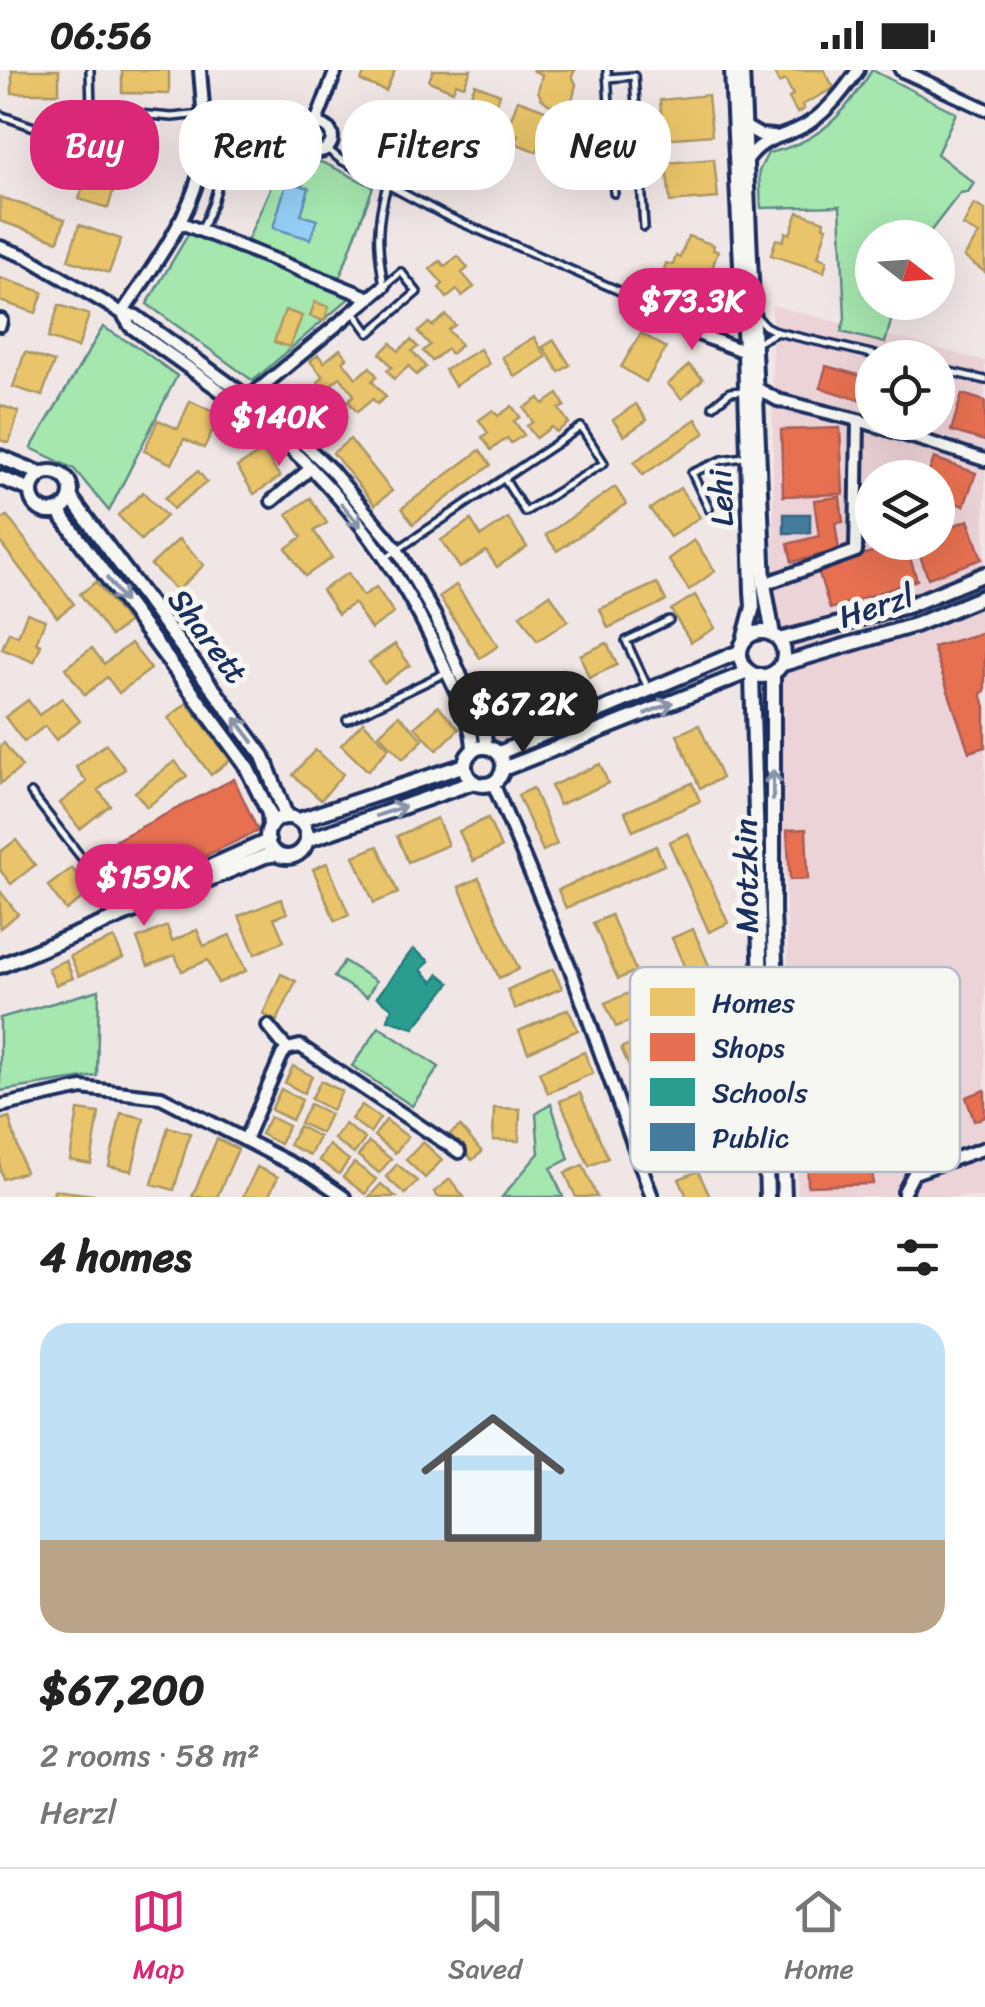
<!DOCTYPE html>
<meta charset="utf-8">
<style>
:root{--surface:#fff;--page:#f6f6f6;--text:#222;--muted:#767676;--line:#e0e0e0;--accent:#db2777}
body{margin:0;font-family:Sriracha,sans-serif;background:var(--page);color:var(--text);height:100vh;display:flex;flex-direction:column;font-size:38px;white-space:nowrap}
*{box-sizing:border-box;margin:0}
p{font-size:32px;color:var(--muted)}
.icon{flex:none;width:55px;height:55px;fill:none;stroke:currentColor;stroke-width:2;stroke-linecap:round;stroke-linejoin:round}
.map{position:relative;height:1127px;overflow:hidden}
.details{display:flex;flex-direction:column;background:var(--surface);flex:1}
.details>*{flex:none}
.top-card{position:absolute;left:30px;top:30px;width:925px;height:90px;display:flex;gap:20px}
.needle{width:65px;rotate:107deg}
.controls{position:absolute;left:855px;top:150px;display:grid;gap:20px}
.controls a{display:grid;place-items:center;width:100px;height:100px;border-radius:50%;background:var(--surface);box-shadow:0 10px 40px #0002;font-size:50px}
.price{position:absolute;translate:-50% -85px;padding:0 22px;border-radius:35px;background:var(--accent);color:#fff;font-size:32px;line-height:65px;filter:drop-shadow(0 2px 5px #0008)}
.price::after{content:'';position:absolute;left:50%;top:60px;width:30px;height:22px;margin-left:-15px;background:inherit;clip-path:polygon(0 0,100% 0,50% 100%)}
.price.on{background:#222;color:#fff}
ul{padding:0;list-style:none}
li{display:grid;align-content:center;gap:20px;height:530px;padding:0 40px}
li span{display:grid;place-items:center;height:310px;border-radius:30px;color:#555}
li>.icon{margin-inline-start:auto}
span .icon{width:180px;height:180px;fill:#fffc;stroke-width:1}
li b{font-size:42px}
h2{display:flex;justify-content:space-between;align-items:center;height:120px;padding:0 40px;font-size:42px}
.tag{padding:0 35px;border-radius:40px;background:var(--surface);box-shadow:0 10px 40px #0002;font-size:35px;line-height:90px}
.tag.on{background:var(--accent);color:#fff}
.status{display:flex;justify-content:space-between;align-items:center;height:70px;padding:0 50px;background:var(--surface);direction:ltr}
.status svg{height:28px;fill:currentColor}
.tab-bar{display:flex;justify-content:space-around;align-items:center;height:140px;border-top:2px solid var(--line);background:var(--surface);font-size:28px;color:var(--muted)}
.tab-bar a{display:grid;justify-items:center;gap:5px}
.tab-bar .on{color:var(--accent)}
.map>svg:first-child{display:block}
.built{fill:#ecd3d8;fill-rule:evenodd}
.green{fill:#a6e6af;stroke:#608a86;stroke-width:2.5}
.water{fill:#95cef5;stroke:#648eb9;stroke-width:2.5}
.homes{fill:#e9c46a;stroke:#ab9766;stroke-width:2.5}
.shops{fill:#e76f51;stroke:#aa5c55;stroke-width:2.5}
.schools{fill:#2a9d8f;stroke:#267c80;stroke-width:2.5}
.public{fill:#457b9d;stroke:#38648a;stroke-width:2.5}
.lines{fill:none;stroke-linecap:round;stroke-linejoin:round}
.service-casing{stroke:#1b2f5e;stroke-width:12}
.minor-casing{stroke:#1b2f5e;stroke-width:18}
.tertiary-casing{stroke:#1b2f5e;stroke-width:20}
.service{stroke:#f6f6f2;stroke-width:5}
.minor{stroke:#f6f6f2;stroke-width:10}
.tertiary{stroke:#f6f6f2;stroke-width:12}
.oneway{stroke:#8892a8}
.labels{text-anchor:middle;stroke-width:10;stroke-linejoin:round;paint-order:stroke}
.street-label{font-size:32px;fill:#1b2f5e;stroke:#f6f6f2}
.key{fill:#f6f6f2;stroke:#b4bac6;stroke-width:2.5}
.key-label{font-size:28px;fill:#1b2f5e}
</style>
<div class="status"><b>06:56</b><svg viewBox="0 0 49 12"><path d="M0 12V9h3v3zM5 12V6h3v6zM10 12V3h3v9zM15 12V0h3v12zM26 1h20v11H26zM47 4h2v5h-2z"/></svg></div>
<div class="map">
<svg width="985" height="1127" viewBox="0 0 985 1127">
<rect width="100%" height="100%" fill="#f1e6e6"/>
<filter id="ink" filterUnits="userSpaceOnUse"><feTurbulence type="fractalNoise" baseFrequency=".01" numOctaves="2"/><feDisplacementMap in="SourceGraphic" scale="20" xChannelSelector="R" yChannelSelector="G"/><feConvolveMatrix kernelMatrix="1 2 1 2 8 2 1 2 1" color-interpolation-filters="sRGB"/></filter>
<g filter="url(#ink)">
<path class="built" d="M772,235L985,291V1127H798L774,548ZM872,288H938V352H872ZM872,408H938V472H872Z"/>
<path class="green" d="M872,0L956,43L937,84L974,113L968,122L960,123L926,167L872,168V232L896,233L885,273L841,262L845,249L840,136L761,138L759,101L768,83C821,72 845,43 872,0Z
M287,80L326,94L373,117L340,207L247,171Z
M189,163L353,225L253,311L147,234Z
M103,257L142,280L177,306L109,441L74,399L31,378Z
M344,891L376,911L367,927L334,907Z
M99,920L97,1006L0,1021V948Z
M379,957L439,997L412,1036L352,996Z
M551,1034L569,1089L551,1098L563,1127H502L539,1083L536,1044Z"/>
<path class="water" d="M287,111L309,118L301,145L317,150L310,169L273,158Z"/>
<path class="homes" d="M12,0H59V23H12Z
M122,0H169V24L122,23Z
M366,0H395L386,21L361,11Z
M433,0H471L464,16L456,13L453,21L429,11Z
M532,0H575L572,6L576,14L573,28L566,35L557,37L548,34L541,28L538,21L542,5Z
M773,0H824L834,18L802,35L804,39L797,43L789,28L793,25L785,10L779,13Z
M475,14L500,24L485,62L463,53L468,41L464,40Z
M708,25L712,65L663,69L660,30Z
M518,30L564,47L552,78L541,73L537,82L515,73L518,65L506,61Z
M58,46L86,55L72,98L44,89Z
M118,73L147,82L136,115L117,109L108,138L79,129L90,97L108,103Z
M714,89L718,128L670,132L666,93Z
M0,127L65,149L58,171L0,151Z
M974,134L985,140V202L964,187L979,164L963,156Z
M798,142L824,151L823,156L827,157L818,187L827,190L824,202L771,185L776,169L783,171L786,162L790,164Z
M79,155L121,169L109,203L68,190Z
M688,166L714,175L713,180L718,181L708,211L717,214L714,226L661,209L666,193L673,195L676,186L680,188Z
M458,186L468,198L462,203L474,217L462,226L457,220L447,228L439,218L443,214L430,199L440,191L445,196Z
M0,208L43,222L36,243L0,231Z
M315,232L329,237L324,251L310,246Z
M59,235L89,245L78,278L48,268Z
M285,240L302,246L290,277L274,272Z
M446,245L455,255L448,260L461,275L451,284L447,279L432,291L423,281L430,275L418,262L429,253L432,256Z
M641,263L666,278L646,312L621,297Z
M534,267L546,287L515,307L502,287Z
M411,270L418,277L412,281L426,297L416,305L409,296L394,309L387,300L392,297L380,283L391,273L398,281Z
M554,270L570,295L559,302L543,277Z
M340,279L347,288L343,291L356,308L370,297L377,306L372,311L386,327L377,334L373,329L357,342L348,331L354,325L340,307L325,320L318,312L323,307L310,291L318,285L324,292Z
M480,279L489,294L455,316L445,300Z
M25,282L54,292L42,326L13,317Z
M689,295L703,309L682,329L668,314Z
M301,318L330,353L314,367L284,332Z
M558,324L565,336L559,339L569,353L556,362L552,357L536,368L527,356L533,352L524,338L539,328L543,334Z
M190,331L220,345L204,378L184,369L172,394L144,381L158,350L178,359Z
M636,334L647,350L624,366L613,350Z
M0,335L19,342L9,373L0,370Z
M512,336L520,347L514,351L524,365L511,373L507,368L491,380L482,367L488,363L479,350L493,340L498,346Z
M696,349L705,363L643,405L634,392Z
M350,369L392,421L375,435L333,383Z
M480,380L491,395L413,454L402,438Z
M263,381L280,407L254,424L237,397Z
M198,401L207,412L173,439L165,428Z
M615,417L626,434L557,481L546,465Z
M680,418L700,447L670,467L650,439Z
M143,422L166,446L141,470L118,445Z
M310,428L327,453L314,461L332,488L305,506L286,478L302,467L287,444Z
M7,446L74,534L57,547L0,472V451Z
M508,448L527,477L497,497L486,481L460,498L441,470L471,450L481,466Z
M179,469L204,495L177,521L151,495Z
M694,470L715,501L689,520L668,489Z
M348,503L363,526L376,517L394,543L371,559L354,533L338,544L322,520Z
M96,512L128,553L111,566L80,524Z
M657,513L666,531L608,558L600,539Z
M456,515L498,576L480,588L439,527Z
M550,524L568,551L537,571L520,545Z
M695,525L715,558L691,572L671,540Z
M27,543L45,550L36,573L41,575L34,592L2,579L9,562L18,566Z
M131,573L151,599L119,623L107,607L85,625L65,598L92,578L104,594Z
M607,573L617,595L589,608L580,585Z
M395,574L410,595L384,613L369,592Z
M62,628L80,651L56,670L45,656L24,672L5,647L28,630L39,645Z
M187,633L230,690L211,705L168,648Z
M438,636L459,659L437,680L415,657Z
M399,645L423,670L403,689L379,664Z
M363,652L389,678L368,701L341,675Z
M699,655L722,708L700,718L677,665Z
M4,673L22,697L0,714V676Z
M106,674L125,699L98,720L110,735L80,759L60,733L87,712L76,697Z
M315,680L343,704L321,730L293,705Z
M175,691L187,706L147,737L135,722Z
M600,694L608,713L559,735L551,716Z
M692,713L700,731L633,761L625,742Z
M533,718L557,774L543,781L518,725Z
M437,748L448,775L408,792L397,766Z
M488,748L501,778L473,791L459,761Z
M688,763L728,853L709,862L669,772Z
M16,770L35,795L11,814L0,800V782Z
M378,776L398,823L374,833L354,786Z
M656,776L664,795L566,838L558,820Z
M327,793L349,845L335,851L313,799Z
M72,798L91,822L66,840L48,816Z
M479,808L519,899L499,908L459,817Z
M0,821L18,844L0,858Z
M281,829L287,843L274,848L284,871L255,884L239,846Z
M611,845L636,901L618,909L593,853Z
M167,856L172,871L197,860L204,876L230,865L246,901L218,913L208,890L182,901L175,885L148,896L137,869Z
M693,859L733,951L712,961L672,868Z
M114,868L123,888L79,906L70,886Z
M66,890L73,908L56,915L48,898Z
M553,899L562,918L515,939L507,920Z
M281,904L296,911L277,951L263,944Z
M629,923L640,947L616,957L605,933Z
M568,939L578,960L528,982L519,961Z
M692,946L701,966L630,998L621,978Z
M584,982L593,1003L548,1023L539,1002Z
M293,996L312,1006L304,1023L285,1013Z
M321,1011L342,1021L332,1040L311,1029Z
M281,1019L302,1030L292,1050L271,1040Z
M580,1023L608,1088L589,1096L560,1031Z
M310,1034L330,1044L321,1063L300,1053Z
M362,1035L380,1048L370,1063L351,1049Z
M494,1038L520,1039L519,1071L493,1070Z
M78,1040L99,1043L91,1094L70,1090Z
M121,1043L144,1048L132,1101L109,1096Z
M9,1047L25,1102L3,1109L0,1098V1050Z
M270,1047L288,1056L280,1074L261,1064Z
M386,1050L408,1067L395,1083L374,1066Z
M345,1054L365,1069L354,1084L334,1069Z
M299,1056L319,1067L310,1085L289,1075Z
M460,1056L482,1082L472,1090L450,1064Z
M168,1057L190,1063L174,1120L152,1114Z
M217,1069L238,1079L217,1127H192Z
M369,1072L391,1089L379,1103L358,1086Z
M423,1072L442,1090L425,1108L406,1090Z
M329,1075L349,1090L339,1104L319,1090Z
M354,1093L376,1109L365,1124L343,1107Z
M397,1094L417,1111L405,1124L386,1107Z
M583,1095L597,1127H576L565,1103Z
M257,1097L278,1107L268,1127H243Z
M698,1101L710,1127H687L679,1109Z
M450,1109L464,1127H438L434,1122Z
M381,1114L396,1127H369Z
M54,1120L95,1125V1127H53Z"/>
<path class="shops" d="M826,296L872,309L867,332L820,318Z
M962,324L985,331V371L951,361Z
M840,358L843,424L783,426L781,360Z
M934,388L976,403L964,436L938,427V408H927Z
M840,427L843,452L835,453L839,480L792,492L788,474L819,466L814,430Z
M968,450L982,489L928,508L915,472H938V461Z
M901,472H905L917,510L830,539L818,500Z
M985,562V621L981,623L985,637V677L969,682L933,577Z
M234,709L258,761L125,824L95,781Z
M806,759L808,809L790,810L787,760Z
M985,1020V1047L974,1051L966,1027Z
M865,1036L872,1062L873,1114L808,1116L806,1038Z"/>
<path class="schools" d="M413,879L429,891L421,900L433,912L439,904L450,913L414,958L388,950L392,938L377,927Z"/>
<path class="public" d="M784,444H810V463H784Z"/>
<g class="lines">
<g class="service-casing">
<path id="service" d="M90,0L91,40L172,47L202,44
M607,0L614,123
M607,8L634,6L644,157
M0,45L45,61
M583,61L587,111
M327,79L341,90L444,145L624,223L628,237
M585,87L639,82
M201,161L213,133L232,64L306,65
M353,241L369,263L417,222L401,202L384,216C377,176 376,154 387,115
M755,245L765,256L777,262L889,288
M758,272L777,262
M938,299L985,310
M713,336L730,322L742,321
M709,439L692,403L722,390L744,387
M938,448L941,447
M856,466L872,462
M385,488L581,357L604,393L525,442L505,410
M647,616L626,571L669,550
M347,650L447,602
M31,723L120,837"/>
</g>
<g class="minor-casing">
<path id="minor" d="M901,0L985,39
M306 68a13 13 0 1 1 26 0a13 13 0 1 1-26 0Z
M315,55L336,0
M746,57L760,65L774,66
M747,90C765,64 785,69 809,53C829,40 844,20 858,0
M179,152L370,228
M0,177L27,187L122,243L136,246L264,339L309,379L331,400L397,479L436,548L484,660L487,677
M628,237L745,282L749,280
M122,243L130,256C183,295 241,332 289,377C355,438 407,512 443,594C455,621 473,650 473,680
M122,243C153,197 196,140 203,85C206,57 202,28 200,0
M0,255L1,250
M753,319L756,318L778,330L858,350L985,390
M246,330L384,216
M272,431L311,398
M764,514L856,481L858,350
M493,713L571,900L652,1127
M268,956L287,979L300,976L459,1082
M0,1036L82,1018L161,1027L309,1103L344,1127
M245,1070L282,985L287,979
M904,1127V1122L914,1103L985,1078"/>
</g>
<g class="tertiary-casing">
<path id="tertiary" d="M732,0L745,282L752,521L753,537L744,570
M742,0L764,514L773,565
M0,387L42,404
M31 422a20 20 0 1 1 40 0a20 20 0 1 1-40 0Z
M0,408L31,420
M71,428L263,686L286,746
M58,441L245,694L269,743L270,757
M740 584a22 22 0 1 1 44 0a22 22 0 1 1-44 0Z
M779,570L910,535L985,504
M783,594L915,555L985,526
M773,604V841L784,1127
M752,605L767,1127
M465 696a19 19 0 1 1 38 0a19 19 0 1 1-38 0Z
M499,683L739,582
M503,699L748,602
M267 767a20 20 0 1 1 40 0a20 20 0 1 1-40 0Z
M299,750L465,695
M307,770L474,712
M124,835L268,771
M0,896L265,786L277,784"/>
</g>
<use href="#service" class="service"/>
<use href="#minor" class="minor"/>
<use href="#tertiary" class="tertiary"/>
</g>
<defs><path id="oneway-shaft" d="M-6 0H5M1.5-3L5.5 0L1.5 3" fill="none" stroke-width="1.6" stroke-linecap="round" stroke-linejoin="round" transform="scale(2.5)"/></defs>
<g class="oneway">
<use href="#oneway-shaft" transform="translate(351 445) rotate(50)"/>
<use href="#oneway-shaft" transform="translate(116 520) rotate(53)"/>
<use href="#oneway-shaft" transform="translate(659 638) rotate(-22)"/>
<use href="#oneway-shaft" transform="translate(244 660) rotate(-127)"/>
<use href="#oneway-shaft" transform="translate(773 715) rotate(-90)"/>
<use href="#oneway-shaft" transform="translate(391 741) rotate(-19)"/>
</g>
</g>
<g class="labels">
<g class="street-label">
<text transform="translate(721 428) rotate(-92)" y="11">Lehi</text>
<text transform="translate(876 536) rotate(-18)" y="11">Herzl</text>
<text transform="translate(208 566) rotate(53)" y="11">Sharett</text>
<text transform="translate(746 806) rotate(-91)" y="11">Motzkin</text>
</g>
</g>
<rect x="630" y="897" width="330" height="205" rx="15" class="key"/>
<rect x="650" y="918" width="45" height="28" fill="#e9c46a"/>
<rect x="650" y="963" width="45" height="28" fill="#e76f51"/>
<rect x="650" y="1008" width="45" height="28" fill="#2a9d8f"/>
<rect x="650" y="1053" width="45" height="28" fill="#457b9d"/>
<g class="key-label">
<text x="712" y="942">Homes</text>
<text x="712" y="987">Shops</text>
<text x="712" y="1032">Schools</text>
<text x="712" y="1077">Public</text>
</g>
</svg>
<div class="controls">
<a><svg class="needle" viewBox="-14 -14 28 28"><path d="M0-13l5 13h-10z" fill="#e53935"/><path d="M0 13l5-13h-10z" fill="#767676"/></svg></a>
<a><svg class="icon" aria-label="locate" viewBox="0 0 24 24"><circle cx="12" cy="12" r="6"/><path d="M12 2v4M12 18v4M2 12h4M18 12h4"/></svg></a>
<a><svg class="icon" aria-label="layers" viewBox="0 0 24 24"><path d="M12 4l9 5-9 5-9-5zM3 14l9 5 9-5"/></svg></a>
</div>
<b class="price" style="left:692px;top:283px">$73.3K</b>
<b class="price" style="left:279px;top:399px">$140K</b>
<b class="price on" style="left:523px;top:686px">$67.2K</b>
<b class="price" style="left:144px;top:859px">$159K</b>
<div class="top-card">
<a class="tag on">Buy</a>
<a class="tag">Rent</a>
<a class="tag">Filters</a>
<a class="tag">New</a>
</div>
</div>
<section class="details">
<h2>4 homes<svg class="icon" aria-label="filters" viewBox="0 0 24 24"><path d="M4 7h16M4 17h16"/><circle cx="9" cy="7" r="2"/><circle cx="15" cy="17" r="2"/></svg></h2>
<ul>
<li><span style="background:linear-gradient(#bfe0f5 70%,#b9a48a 0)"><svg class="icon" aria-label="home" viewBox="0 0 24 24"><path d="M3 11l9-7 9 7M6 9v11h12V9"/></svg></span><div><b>$67,200</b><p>2 rooms · 58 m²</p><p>Herzl</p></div></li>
</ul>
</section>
<nav class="tab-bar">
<a class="on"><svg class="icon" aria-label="map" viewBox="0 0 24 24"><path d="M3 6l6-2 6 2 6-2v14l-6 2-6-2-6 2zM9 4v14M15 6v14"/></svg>Map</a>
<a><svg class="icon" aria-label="saved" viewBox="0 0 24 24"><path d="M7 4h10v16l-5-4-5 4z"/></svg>Saved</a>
<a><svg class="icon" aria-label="home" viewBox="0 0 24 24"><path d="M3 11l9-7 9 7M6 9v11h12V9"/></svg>Home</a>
</nav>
